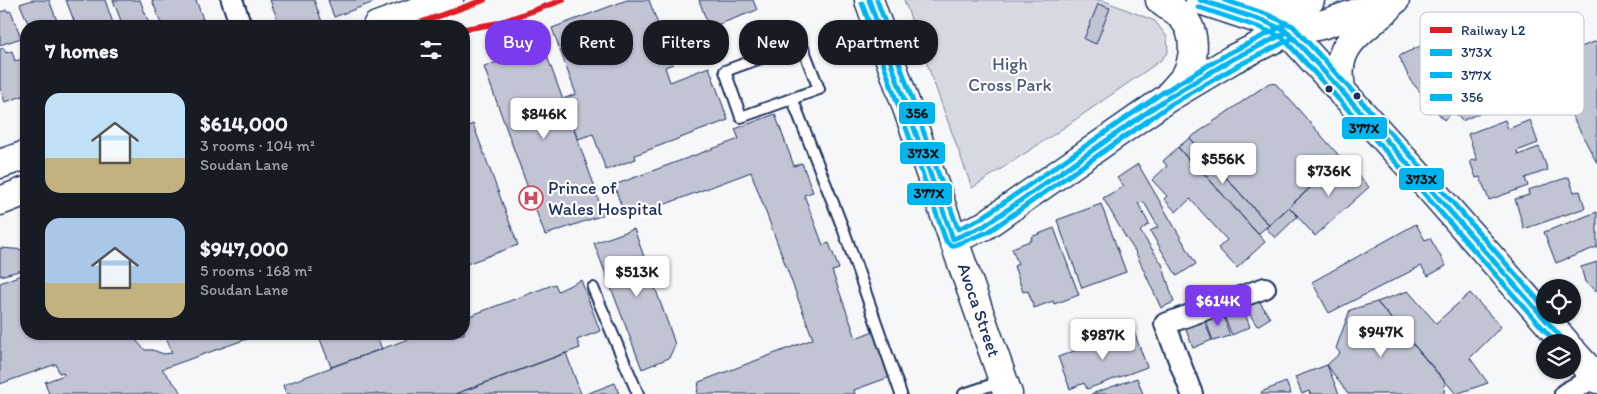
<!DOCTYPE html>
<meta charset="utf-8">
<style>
:root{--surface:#171b24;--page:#20242c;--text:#f1f3f6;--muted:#9ea1a6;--accent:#7c3aed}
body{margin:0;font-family:Itim,sans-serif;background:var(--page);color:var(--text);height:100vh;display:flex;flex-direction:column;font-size:19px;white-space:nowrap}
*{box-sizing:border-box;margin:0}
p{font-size:16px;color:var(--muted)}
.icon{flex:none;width:28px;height:28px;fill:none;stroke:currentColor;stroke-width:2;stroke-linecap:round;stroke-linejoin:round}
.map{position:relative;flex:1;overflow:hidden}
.drawer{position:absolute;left:20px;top:20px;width:450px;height:320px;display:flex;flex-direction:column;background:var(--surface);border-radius:20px;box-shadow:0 1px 4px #0004}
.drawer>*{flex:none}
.banner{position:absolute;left:485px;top:20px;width:475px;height:45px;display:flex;gap:10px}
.fabs{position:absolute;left:1536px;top:279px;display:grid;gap:10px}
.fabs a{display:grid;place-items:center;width:45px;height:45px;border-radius:50%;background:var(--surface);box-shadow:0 1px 4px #0004;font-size:25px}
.price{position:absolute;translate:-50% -42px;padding:0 11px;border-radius:5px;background:#fff;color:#222;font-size:16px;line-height:32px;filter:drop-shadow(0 1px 2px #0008)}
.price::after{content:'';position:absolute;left:50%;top:30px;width:15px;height:11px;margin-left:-8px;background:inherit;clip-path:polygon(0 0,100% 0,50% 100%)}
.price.on{background:var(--accent);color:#fff}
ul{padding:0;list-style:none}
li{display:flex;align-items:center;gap:15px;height:125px;padding:0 25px}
li span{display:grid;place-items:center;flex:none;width:140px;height:100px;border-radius:15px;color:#555}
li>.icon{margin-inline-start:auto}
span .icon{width:60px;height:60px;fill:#fffc;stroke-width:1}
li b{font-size:21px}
h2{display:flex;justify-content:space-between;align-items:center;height:60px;padding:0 25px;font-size:21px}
.chip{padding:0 18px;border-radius:20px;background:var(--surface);box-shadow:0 1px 4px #0004;font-size:18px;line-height:45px}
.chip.on{background:var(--accent);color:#fff}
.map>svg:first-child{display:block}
.green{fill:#d6d9e2;stroke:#7884a0}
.building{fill:#c0c4d3;stroke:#1b2f5e}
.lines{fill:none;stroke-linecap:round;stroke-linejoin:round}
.lane-casing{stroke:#1b2f5e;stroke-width:14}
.street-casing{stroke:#1b2f5e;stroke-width:24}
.secondary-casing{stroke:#1b2f5e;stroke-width:31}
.primary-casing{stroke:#1b2f5e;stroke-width:31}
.lane{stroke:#fff;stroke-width:10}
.street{stroke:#fff;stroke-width:20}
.secondary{stroke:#fff;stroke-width:28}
.primary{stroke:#fff;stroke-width:28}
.bus-1-casing{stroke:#fff;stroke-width:9}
.bus-2-casing{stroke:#fff;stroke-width:9}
.bus-3-casing{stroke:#fff;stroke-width:9}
.bus-1{stroke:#00b5ef;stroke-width:5}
.bus-2{stroke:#00b5ef;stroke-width:5}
.bus-3{stroke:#00b5ef;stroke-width:5}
.rail-1-casing{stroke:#fff;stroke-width:10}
.rail-1{stroke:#dd1e25;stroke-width:6}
.bus-dot{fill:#1b2f5e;stroke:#fff;stroke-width:2}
.labels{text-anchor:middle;stroke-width:4.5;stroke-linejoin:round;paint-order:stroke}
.park-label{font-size:18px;fill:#4a5a7f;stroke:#fff}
.poi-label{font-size:18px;fill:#1b2f5e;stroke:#fff;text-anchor:start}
.street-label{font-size:18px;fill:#1b2f5e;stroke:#fff}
.key{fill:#fff;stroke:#bbc1cf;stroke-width:1}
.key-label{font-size:14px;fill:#1b2f5e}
.line-badge{stroke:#fff;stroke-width:2}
.pale-badge-label{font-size:14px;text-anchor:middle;font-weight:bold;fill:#111}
</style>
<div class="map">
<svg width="1597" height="394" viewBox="0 0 1597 394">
<rect width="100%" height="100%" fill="#f6f7f9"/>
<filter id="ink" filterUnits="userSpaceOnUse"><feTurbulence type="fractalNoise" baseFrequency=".02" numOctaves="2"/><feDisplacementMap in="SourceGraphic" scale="10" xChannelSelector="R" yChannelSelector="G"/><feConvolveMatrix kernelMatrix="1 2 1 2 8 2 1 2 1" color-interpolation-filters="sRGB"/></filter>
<g filter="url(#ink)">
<path class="green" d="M904,0H1102L1155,21L1167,37L1168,52L1160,61L1056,133L972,188Z"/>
<path class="building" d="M32,0H49L59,26H29L20,4Z
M66,0H105L114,26H76Z
M113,0H140L150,26H123Z
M152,0H196L203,19L184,26H162Z
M270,0H314L322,22L310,26H280Z
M328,0H373L374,2L334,17Z
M627,0H649L673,64L665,67L670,82L709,67L728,120L635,155L636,159L606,170L593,134L578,139L563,99L576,94L552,28Z
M699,0H753L757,10L709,28Z
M1098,4L1110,8L1096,44L1084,39Z
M7,10L8,12L11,11L21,38L0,45V12Z
M1482,17L1493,42L1435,69L1436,72L1441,70L1449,88L1506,63L1520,94L1462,121L1454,111L1444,120L1410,80L1399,56Z
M1597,41V163L1543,61Z
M543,45L593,182L603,215L545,235L484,67Z
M4,48L6,53L12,51L15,61L26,58V95L5,102L0,88V49Z
M1269,83L1276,84L1342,159L1269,225L1190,138Z
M775,114L794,166L802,163L813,192L804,195L823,245L829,243L839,269L832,271L856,338L873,331L890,377L854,390L855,394H697L699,382L813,339L751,172L626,219L614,185L739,139L735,129Z
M1505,120L1508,129L1530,120L1538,143L1517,151L1518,155L1539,147L1548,170L1525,178L1528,186L1489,200L1480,177L1476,178L1470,161L1477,160L1468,134Z
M473,124L518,245L464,265V128Z
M1190,138L1269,225L1258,234L1199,168L1197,170L1178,147Z
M1178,147L1197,170L1199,168L1265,242L1237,268L1218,248L1227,240L1190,199L1176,212L1164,199L1167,196L1152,180L1167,166L1163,161Z
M1342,159L1369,187L1315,236L1289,207Z
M1138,164L1196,264L1177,276L1150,231L1158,227L1144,202L1138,203L1149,224L1140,231L1162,264L1174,302L1161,308L1135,251L1125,236L1103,198L1124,186L1117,178Z
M1569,177L1574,192L1580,191L1585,208L1524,229L1515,199L1529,195L1528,190Z
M1101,204L1126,272L1082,288L1057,220Z
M1289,207L1298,216L1275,238L1266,228Z
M1597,212V247L1556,263L1544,232Z
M1416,224L1425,240L1430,238L1446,266L1428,276L1421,266L1329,313L1312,282Z
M1054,228L1079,295L1054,304L1053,301L1034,308L1028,291L1023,292L1014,266L1018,264L1012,248L1032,240L1031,237Z
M634,229L672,335L675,345L669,358L642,369L594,243Z
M0,248L26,250V269L0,276Z
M1597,262V291L1585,282L1581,267Z
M26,273V334H130L145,350H152L164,354L172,353L165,334H257L258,335L162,369L183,394H49L45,382L64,375L63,372L59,373L56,364L0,384V283Z
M581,280L600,331L577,340L580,348L455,394H286L283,385L422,334H464V318L555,284L558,291Z
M1408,291L1436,323L1470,293L1501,327L1470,358L1488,383L1456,394L1377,302Z
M1258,299L1270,318L1257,326L1245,307Z
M1377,302L1445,382L1444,394H1348L1327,365L1340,353L1336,348L1350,310Z
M1242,306L1250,327L1232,335L1223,313Z
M1222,312L1230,336L1213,341L1205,318Z
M1203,318L1212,340L1193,348L1184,325Z
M1133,329L1147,367L1087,389L1084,383L1070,389L1058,357Z
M318,334H376L382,349L331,367Z
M566,353L581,394H455Z
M1327,365L1339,394H1310L1309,391L1302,394L1295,377Z
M1137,378L1143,394H1091Z
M1286,382L1291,394H1262L1261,392Z
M615,383L619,394H586Z"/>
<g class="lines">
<g class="lane-casing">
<path id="lane" d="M801,43L819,89L741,117L725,71Z
M792,98L844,231L901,394
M593,288L638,394
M964,394L1003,381"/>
</g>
<g class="street-casing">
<path id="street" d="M232,0L241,26
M1192,394L1165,324L1265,288
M1565,394L1595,377"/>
</g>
<g class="secondary-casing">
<path id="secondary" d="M1160,0C1167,6 1176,11 1182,17C1197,32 1195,60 1185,77C1181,82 1176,87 1172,92
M1200,0L1264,21L1288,32L1426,184L1565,342
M1247,10L1280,9L1310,0
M377,26L449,0
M1342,93C1331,47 1357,35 1388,8
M0,164L26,155
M0,201L26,191
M953,239L984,226L1166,99L1233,59L1288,32L1321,25L1395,0
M1572,351L1597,379"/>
</g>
<g class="primary-casing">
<path id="primary" d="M869,0L1008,394"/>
</g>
<use href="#lane" class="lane"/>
<use href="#street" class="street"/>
<use href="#secondary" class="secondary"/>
<use href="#primary" class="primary"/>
<g class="bus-1-casing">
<path id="bus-1" d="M869,0L953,239L984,226L1166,99L1233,59L1288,32
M1200,0L1264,21L1288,32L1426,184L1565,342"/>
</g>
<g class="bus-2-casing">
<path id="bus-2" d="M862,3L946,241L952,246L988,232L1170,105L1237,66L1291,39
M1198,7L1261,28L1283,38L1420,189L1555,342"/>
</g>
<g class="bus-3-casing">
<path id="bus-3" d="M877,0L958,229L980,219L1162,93L1229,53L1285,25
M1224,0L1266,14L1293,26L1432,179L1545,308"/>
</g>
<use href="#bus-1" class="bus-1"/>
<use href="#bus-2" class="bus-2"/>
<use href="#bus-3" class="bus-3"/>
<g class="rail-1-casing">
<path id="rail-1" d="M411,26L484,0
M464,29L499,23L563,0"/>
</g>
<use href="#rail-1" class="rail-1"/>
</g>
</g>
<defs>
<g id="hospital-ring" transform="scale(1.25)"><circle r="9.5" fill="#fff" stroke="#d1495b" stroke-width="1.5"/><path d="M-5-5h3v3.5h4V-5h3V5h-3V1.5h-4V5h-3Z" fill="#d1495b"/></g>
</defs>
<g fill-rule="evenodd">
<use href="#hospital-ring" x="531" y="198"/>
</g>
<g class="bus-dot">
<circle cx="1329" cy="89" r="4.5"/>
<circle cx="1357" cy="96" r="4.5"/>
</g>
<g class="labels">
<g class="park-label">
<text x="1010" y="70">High<tspan x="1010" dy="21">Cross Park</tspan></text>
</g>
<g class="poi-label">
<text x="548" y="194">Prince of<tspan x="548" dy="21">Wales Hospital</tspan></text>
</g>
<g class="street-label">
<text transform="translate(979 310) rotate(71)" y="6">Avoca Street</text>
</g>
</g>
<rect x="1420" y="12" width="164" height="103" rx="8" class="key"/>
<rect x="1430" y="27" width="22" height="6" fill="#dd1e25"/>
<rect x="1430" y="49" width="22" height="7" fill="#00b5ef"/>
<rect x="1430" y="72" width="22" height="6" fill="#00b5ef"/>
<rect x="1430" y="94" width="22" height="7" fill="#00b5ef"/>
<g class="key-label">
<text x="1461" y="35">Railway L2</text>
<text x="1461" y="57">373X</text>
<text x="1461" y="80">377X</text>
<text x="1461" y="102">356</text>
</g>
<g class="line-badge">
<rect x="898" y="101" width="38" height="24" rx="5" fill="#00b5ef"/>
<rect x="1341" y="116" width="47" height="24" rx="5" fill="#00b5ef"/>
<rect x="899" y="141" width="47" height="24" rx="5" fill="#00b5ef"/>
<rect x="1398" y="167" width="47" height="24" rx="5" fill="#00b5ef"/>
<rect x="906" y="182" width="47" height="24" rx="5" fill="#00b5ef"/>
</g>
<g class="pale-badge-label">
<text x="917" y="118">356</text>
<text x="1364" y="133">377X</text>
<text x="923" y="158">373X</text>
<text x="1421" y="184">373X</text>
<text x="929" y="198">377X</text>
</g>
</svg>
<div class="fabs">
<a><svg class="icon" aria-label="locate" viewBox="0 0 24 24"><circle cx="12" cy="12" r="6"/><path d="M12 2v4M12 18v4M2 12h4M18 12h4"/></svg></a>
<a><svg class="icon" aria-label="layers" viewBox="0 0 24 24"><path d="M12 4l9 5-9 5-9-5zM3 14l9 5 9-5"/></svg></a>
</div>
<b class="price" style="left:544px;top:140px">$846K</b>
<b class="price" style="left:1223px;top:185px">$556K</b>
<b class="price" style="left:1329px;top:197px">$736K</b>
<b class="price" style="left:637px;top:298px">$513K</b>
<b class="price on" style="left:1218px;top:327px">$614K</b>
<b class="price" style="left:1381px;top:358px">$947K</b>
<b class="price" style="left:1103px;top:361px">$987K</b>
<div class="banner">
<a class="chip on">Buy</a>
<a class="chip">Rent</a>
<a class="chip">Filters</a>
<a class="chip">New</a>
<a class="chip">Apartment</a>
</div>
<section class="drawer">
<h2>7 homes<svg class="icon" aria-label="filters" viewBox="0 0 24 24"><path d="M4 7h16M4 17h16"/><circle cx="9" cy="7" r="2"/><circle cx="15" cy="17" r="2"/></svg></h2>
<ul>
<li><span style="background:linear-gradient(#bfe0f5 65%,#c2b280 0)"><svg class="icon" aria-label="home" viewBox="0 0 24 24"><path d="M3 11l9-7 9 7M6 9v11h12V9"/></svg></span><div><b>$614,000</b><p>3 rooms · 104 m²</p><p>Soudan Lane</p></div></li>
<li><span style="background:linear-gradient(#a9c7e8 65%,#c2b280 0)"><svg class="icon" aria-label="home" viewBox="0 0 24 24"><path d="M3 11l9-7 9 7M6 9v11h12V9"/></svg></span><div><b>$947,000</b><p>5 rooms · 168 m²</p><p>Soudan Lane</p></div></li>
</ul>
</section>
</div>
